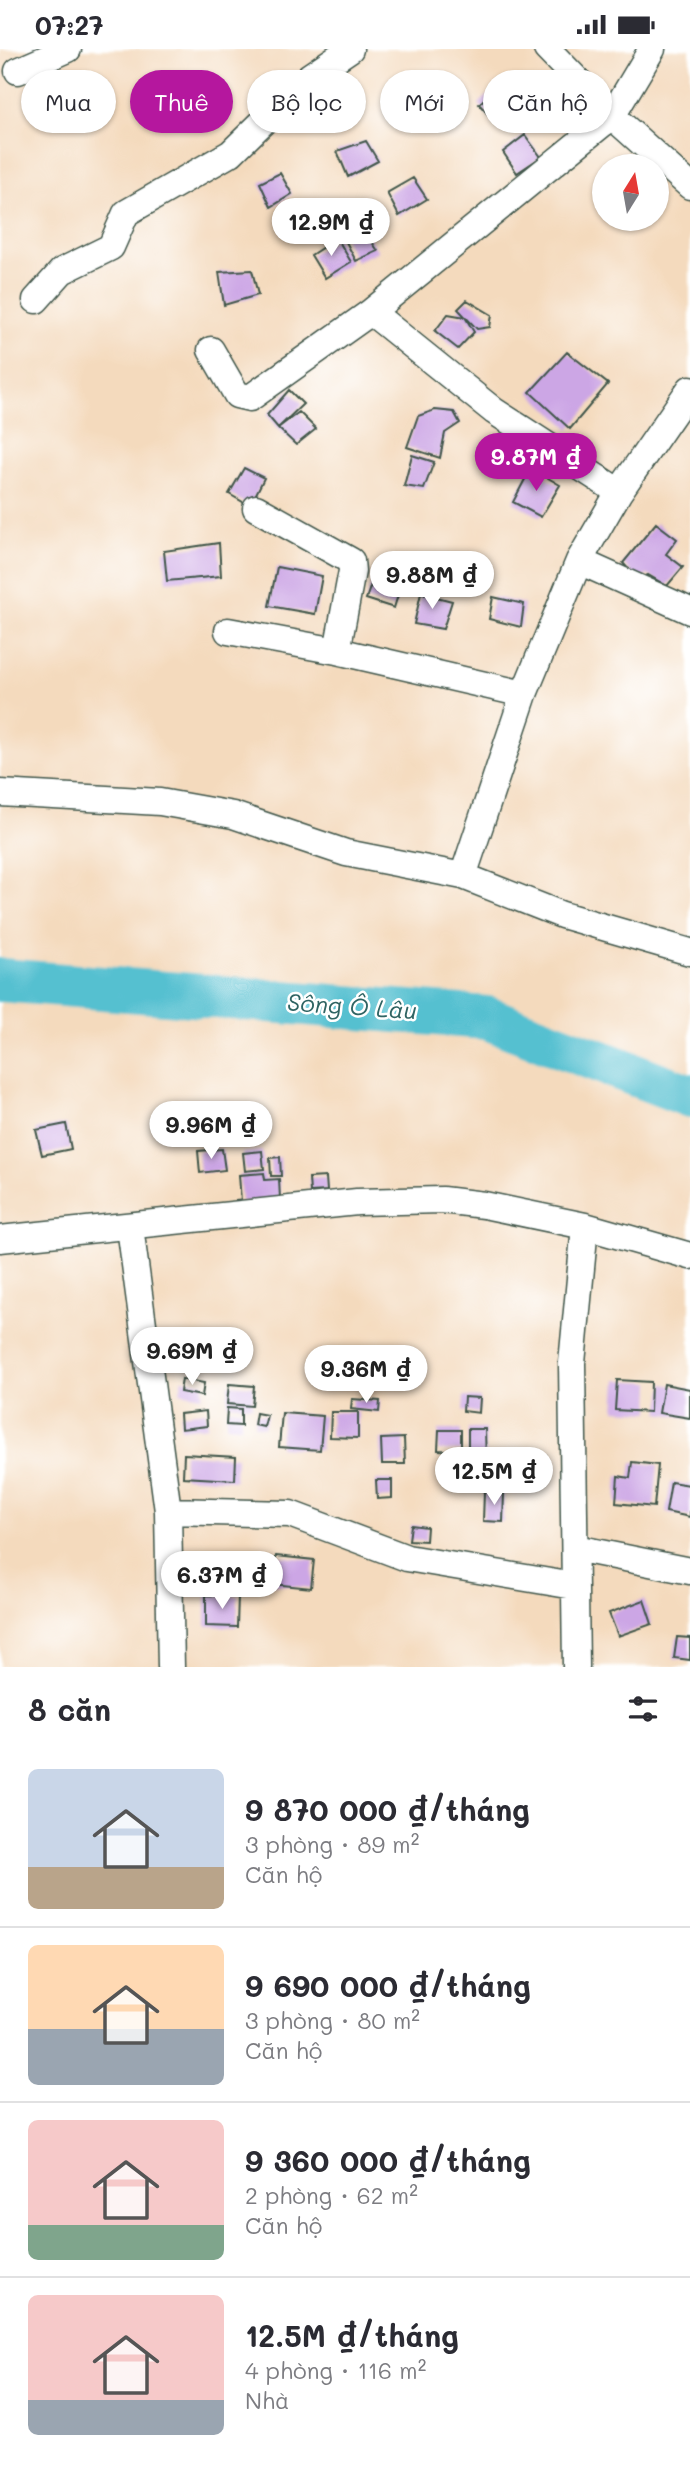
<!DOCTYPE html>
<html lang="vi">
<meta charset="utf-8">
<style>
:root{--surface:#fff;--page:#f7f7f7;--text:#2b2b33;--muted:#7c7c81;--line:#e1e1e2;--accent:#b5179e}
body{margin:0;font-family:Mali,sans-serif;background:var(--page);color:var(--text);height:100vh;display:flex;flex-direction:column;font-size:26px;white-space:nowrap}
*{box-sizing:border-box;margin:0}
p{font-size:23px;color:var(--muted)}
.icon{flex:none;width:38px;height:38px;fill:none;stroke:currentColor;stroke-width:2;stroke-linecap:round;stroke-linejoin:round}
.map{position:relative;height:1618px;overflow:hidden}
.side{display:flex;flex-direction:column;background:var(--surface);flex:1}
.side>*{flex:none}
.hud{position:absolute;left:21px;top:21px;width:649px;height:63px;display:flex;gap:14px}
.needle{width:46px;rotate:11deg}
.fabs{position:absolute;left:592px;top:105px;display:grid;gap:14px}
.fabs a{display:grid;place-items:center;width:77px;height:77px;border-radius:50%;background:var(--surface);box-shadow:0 2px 5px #0004;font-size:35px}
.price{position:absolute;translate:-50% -60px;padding:0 16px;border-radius:24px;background:#fff;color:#222;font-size:23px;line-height:46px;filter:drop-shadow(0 2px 4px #0008)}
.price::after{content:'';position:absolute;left:50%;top:42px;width:21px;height:16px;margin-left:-10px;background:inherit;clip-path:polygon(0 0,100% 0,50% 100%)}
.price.active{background:var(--accent);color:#fff}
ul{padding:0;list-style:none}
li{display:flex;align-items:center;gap:21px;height:175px;padding:0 28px}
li+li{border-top:2px solid var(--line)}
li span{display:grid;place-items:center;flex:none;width:196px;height:140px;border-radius:10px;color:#555}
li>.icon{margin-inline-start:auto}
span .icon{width:84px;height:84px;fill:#fffc;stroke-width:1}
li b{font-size:30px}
h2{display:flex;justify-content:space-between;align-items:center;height:84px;padding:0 28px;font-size:30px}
.chip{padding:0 24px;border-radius:32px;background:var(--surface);box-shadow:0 2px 5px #0004;font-size:24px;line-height:63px}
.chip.active{background:var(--accent);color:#fff}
.status{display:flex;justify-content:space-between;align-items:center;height:49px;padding:0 35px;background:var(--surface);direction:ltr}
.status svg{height:19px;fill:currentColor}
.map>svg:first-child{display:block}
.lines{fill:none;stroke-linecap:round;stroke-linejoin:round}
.river{stroke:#55c0d0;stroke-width:44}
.building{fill:#cca6e5}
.street-casing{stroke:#3f5549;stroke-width:29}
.street{stroke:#fff;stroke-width:26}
.labels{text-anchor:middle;stroke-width:5;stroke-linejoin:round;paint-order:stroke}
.water-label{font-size:24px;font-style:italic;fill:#2f6463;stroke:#fff}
</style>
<div class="status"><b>07:27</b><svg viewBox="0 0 49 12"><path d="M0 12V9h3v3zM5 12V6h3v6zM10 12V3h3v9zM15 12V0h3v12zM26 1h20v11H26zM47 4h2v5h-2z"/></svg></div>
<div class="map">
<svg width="690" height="1618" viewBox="0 0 690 1618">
<rect width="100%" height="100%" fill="#fff"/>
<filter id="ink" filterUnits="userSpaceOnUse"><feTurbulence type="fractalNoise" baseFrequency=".0143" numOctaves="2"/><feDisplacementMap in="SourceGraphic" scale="14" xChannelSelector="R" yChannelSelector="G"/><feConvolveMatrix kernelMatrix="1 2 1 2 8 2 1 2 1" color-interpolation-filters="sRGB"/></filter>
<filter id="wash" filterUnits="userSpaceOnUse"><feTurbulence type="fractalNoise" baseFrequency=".00686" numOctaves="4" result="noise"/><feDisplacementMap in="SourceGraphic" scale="28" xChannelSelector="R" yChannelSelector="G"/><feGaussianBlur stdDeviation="1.57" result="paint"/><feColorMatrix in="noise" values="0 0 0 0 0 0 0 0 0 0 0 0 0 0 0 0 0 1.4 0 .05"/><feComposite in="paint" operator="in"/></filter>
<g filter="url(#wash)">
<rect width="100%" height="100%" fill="#f4dabd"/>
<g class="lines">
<path class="river" d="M0,931L487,969L690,1047"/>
</g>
<g id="blocks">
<path class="building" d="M500,35L519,55L499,78L479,55Z
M525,86L541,108L517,124L503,103Z
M366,92L378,112L348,128L337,102Z
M280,124L292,145L271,158L260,134Z
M413,129L427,150L399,167L387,144Z
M364,181L378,202L356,212L344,189Z
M337,189L351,213L325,229L311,206Z
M252,221L258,246L224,256L219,223Z
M467,251L492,266L490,278L477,280L458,260Z
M448,265L465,268L474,283L458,300L435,282Z
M567,303L608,335L570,380L530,343Z
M289,341L303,355L278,379L299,363L316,380L296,396L278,379L267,366Z
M435,361L454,363L460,374L445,384L440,409L407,398L418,367Z
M412,406L434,413L424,440L404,437Z
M244,419L264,429L250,457L229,445Z
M531,419L560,436L541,468L513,453Z
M656,474L677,490L666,505L683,518L667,537L648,526L638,531L623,514Z
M219,494L221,527L167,532L164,502Z
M277,518L322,527L315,565L269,557Z
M375,524L402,533L394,559L366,550Z
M421,544L452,552L443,580L414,575Z
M493,548L524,555L521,578L489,570Z
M66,1075L71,1100L42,1106L36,1081Z
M222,1100L225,1121L200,1124L198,1102Z
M262,1102L264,1120L245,1122L243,1104Z
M280,1108L281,1127H271L270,1109Z
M264,1124L265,1131L279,1130L280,1150L241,1153L239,1126Z
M326,1128L327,1142L310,1143L309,1129Z
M182,1330L204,1334L202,1347L180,1343Z
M617,1331L651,1333L650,1363L615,1361Z
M229,1335L254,1337L252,1357L227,1355Z
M664,1335L690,1340V1369L659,1364Z
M464,1348L480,1349L479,1364L463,1362Z
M352,1350L380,1352L379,1363L351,1360Z
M227,1359L241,1360V1377L226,1376Z
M206,1362L207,1377L181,1380L180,1365Z
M331,1363H358V1389L330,1388Z
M256,1364L267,1366L264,1378L254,1376Z
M282,1364L323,1367L320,1401L279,1398Z
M468,1380H485L486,1413H468Z
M439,1381H461V1402L438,1401Z
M404,1389L405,1415H382L381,1390Z
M184,1405L236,1408L235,1431L183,1428Z
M509,1405L546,1406L545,1431L508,1430Z
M632,1413L658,1416L654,1458L616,1454L618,1427L630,1429Z
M376,1431H392V1449L377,1450Z
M671,1433L690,1436V1468L666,1463Z
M484,1443L504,1444L503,1473L483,1472Z
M411,1476L427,1478L426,1492L409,1491Z
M204,1507L240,1508L239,1543L203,1542Z
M276,1507L314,1511L311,1539L273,1535Z
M206,1546L238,1547L237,1578L206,1577Z
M644,1551L652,1575L618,1587L609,1564Z
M677,1588L690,1589V1611L674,1609Z"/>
</g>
</g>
<g filter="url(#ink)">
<use href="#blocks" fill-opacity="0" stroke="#3f5549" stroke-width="2"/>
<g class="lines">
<g class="street-casing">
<path id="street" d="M547,0L612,67L690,137
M18,22L68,0
M36,251L62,222L111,198L126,164L231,104L310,27L350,0
M371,263L494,362L619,443
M211,301L237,346L250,349L371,263L612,67L652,0
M256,459L351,512L352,522L337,602
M579,512L690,562
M228,582L337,602L524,645
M0,744L160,753L233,766L346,804L463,827L524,645L579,512L619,443L690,340
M463,827L562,866L690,903
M130,1178L168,1462L171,1618
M0,1190L357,1153L442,1151L484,1156L585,1177L690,1207
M168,1462L290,1465L407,1509L574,1537
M575,1499L690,1522
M576,1618L572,1314L585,1177"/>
</g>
<use href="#street" class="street"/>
</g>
</g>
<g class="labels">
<g class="water-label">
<text transform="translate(352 958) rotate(4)" y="8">Sông Ô Lâu</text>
</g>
</g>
</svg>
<div class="fabs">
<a><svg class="needle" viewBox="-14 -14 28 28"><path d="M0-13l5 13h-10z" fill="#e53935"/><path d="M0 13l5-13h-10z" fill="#7c7c81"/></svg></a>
</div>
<b class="price" style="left:331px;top:209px">12.9M ₫</b>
<b class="price active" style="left:536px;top:444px">9.87M ₫</b>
<b class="price" style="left:432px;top:562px">9.88M ₫</b>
<b class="price" style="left:211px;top:1112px">9.96M ₫</b>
<b class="price" style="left:192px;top:1338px">9.69M ₫</b>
<b class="price" style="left:366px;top:1356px">9.36M ₫</b>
<b class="price" style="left:494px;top:1458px">12.5M ₫</b>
<b class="price" style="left:222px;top:1562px">6.37M ₫</b>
<div class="hud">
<a class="chip">Mua</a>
<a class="chip active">Thuê</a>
<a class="chip">Bộ lọc</a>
<a class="chip">Mới</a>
<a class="chip">Căn hộ</a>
</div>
</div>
<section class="side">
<h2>8 căn<svg class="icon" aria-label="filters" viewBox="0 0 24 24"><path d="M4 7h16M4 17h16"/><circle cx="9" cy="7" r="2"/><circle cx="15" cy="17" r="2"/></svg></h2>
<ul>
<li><span style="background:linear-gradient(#c9d6e8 70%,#b9a48a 0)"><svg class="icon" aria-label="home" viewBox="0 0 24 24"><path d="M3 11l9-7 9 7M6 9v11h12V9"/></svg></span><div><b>9 870 000 ₫/tháng</b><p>3 phòng · 89 m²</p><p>Căn hộ</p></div></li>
<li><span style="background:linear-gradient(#ffd9b3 60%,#9aa5b1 0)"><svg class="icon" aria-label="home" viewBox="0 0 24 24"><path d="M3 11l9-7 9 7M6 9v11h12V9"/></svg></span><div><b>9 690 000 ₫/tháng</b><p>3 phòng · 80 m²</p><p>Căn hộ</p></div></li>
<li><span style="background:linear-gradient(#f6c9c9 75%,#7fa58c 0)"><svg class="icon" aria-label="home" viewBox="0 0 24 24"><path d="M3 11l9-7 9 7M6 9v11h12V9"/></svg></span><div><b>9 360 000 ₫/tháng</b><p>2 phòng · 62 m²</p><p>Căn hộ</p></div></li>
<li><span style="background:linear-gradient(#f6c9c9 75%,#9aa5b1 0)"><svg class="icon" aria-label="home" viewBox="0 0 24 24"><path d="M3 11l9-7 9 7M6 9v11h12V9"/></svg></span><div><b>12.5M ₫/tháng</b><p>4 phòng · 116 m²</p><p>Nhà</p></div></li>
</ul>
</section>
